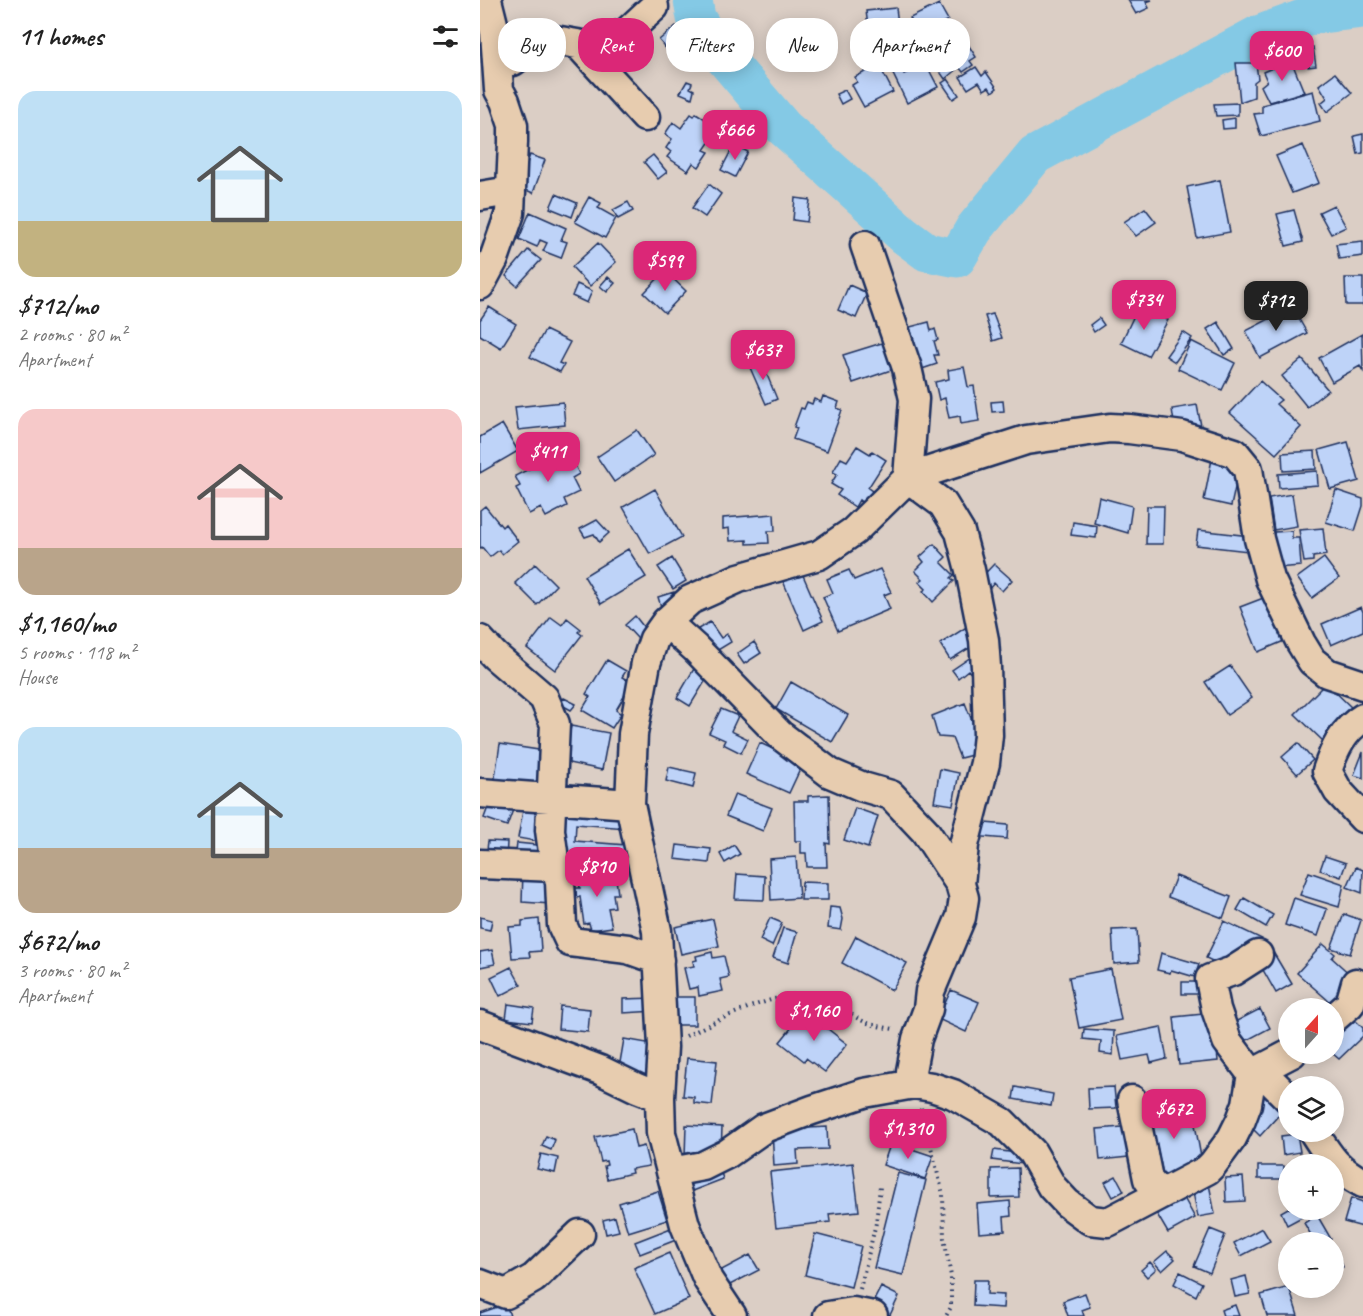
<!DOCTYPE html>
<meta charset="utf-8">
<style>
:root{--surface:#fff;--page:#f2f2f2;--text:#222;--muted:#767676;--accent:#db2777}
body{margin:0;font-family:Caveat,sans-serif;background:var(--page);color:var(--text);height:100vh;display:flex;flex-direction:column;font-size:22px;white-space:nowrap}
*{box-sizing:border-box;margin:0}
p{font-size:20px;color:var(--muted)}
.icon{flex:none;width:33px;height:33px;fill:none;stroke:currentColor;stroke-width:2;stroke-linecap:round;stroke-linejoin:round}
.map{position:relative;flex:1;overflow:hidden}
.sheet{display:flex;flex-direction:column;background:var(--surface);width:480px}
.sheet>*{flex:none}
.guide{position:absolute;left:18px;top:18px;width:570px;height:54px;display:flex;gap:12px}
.needle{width:39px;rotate:21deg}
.tools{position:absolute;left:798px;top:998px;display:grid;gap:12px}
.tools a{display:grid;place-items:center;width:66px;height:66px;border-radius:50%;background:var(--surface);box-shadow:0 3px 15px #0003;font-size:30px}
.price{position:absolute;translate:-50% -51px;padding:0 14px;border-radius:12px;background:var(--accent);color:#fff;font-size:20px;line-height:39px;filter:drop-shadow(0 2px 3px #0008)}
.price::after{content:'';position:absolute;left:50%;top:36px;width:18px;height:14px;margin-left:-9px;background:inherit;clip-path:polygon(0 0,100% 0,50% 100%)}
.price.current{background:#222;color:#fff}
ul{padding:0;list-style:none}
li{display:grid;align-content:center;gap:12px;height:318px;padding:0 18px}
li span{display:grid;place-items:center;height:186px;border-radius:18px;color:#555}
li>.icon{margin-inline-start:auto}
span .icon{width:108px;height:108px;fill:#fffc;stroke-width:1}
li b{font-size:26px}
h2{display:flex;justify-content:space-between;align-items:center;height:72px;padding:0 18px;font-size:26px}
.chip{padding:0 21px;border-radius:24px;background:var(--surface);box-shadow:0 3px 15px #0003;font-size:21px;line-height:54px}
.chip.current{background:var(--accent);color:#fff}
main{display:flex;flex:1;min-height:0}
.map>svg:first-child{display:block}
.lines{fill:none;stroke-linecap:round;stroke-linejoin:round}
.river{stroke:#84c9e5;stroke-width:39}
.building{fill:#bed3f8;stroke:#1b2f5e;stroke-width:1.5}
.minor-casing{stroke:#1b2f5e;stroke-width:33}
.path{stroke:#1b2f5e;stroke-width:4;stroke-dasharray:1.5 4.5;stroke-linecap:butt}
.minor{stroke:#e7ccaf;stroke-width:28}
</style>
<main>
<section class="sheet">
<h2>11 homes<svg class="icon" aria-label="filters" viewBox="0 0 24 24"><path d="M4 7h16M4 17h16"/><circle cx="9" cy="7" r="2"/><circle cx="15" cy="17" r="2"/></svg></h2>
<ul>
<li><span style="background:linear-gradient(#bfe0f5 70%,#c2b280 0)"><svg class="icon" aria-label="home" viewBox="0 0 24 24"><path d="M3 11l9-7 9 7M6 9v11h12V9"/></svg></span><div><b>$712/mo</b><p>2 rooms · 80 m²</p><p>Apartment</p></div></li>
<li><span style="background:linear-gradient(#f6c9c9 75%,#b9a48a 0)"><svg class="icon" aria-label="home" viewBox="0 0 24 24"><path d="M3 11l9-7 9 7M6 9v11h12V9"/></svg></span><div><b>$1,160/mo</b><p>5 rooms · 118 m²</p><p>House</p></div></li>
<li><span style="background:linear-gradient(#bfe0f5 65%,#b9a48a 0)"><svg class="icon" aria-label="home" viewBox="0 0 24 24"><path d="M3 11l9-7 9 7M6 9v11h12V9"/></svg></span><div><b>$672/mo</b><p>3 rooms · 80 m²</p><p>Apartment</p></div></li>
</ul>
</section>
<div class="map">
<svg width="883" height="1316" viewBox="0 0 883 1316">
<rect width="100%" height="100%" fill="#dbcec5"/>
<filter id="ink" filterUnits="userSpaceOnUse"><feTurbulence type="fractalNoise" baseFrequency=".0167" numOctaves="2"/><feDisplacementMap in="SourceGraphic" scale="12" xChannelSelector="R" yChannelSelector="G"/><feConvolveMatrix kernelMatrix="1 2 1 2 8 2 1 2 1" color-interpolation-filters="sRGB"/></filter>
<g filter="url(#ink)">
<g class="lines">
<path class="river" d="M213,0L216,18L229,40L303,127L424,235L447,252L477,258L494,229L555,155L778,35L833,15L883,9"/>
</g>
<path class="building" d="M648,0H672L666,2L669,8L656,14Z
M459,4L468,20L439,35L430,18Z
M416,8L420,40L410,42L411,47L391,49L386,11Z
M429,21L432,41L424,43L420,22Z
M196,26L219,54L202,68L179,40Z
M478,36L486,49L489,46L496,57L490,61L493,65L483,72L479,67L465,79L449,56Z
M833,47L836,66L828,67L823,49Z
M811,60L824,92L789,102L781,86L787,81L783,72Z
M756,63H776L778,79L774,82V97L760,102Z
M446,64L458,87L427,103L412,72L421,68L424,74Z
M399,65L413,92L384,107L372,85L377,82L375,77Z
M496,67L502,76L506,72L517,88L512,92L509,87L504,90L499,82L488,89L480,77Z
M855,73L872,93L847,112L841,103L847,98L839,85Z
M468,79L479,95L473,99L462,83Z
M207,81L212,83L210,88L214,90L212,98L200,93Z
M365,90L370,99L361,104L356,94Z
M833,91L840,121L781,136L774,114L782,113V105Z
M758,103V115L736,116L734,104Z
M216,113L239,128L224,150L229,152L219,167L213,163L208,171L187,157L191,152L186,148L192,139L185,134L193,122L201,128L211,114L214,116Z
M755,118V128L743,129L742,120Z
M883,134V153L878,154L874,136Z
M254,145L268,152L255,177L241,170Z
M823,145L839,183L812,193L796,156Z
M50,155L65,160L53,193L39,187Z
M173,155L187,172L178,179L164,162Z
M740,180L750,232L717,238L707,187Z
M229,184L241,194L225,217L212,208Z
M76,194L97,203L92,217L70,208Z
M109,197L121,203L118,208L136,218L125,238L95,222Z
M315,198L330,200L327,222L313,220Z
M148,202L153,211L138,219L133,210Z
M854,205L866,227L851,234L839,212Z
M665,208L676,222L656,236L644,222Z
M814,210L823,242L806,246L797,214Z
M50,212L86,228L81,240L87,242L81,258L63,251L67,243L60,240L57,247L39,239Z
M883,241V256L859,259L856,244Z
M118,243L136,262L110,286L92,267Z
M48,250L61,260L37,286L26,276Z
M185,271L206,291L185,313L164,293Z
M128,277L135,283L127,292L120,286Z
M865,278H883V305H866Z
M97,284L112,291L107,303L92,296Z
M369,285L387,293L376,318L358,310Z
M659,305L688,320L668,356L641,343Z
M9,307L36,324L21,348L0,335V320Z
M812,307L827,333L780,358L766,331Z
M513,314L522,338L513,341L505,316Z
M619,318L624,325L614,332L610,325Z
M449,322L451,331L455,329L458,340L454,341L458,355H454L457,364L442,369L430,327Z
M738,322L754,349L744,355L727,329Z
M65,330L90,342L79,363L84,365L80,372L50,357Z
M703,332L712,338L695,362L686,356Z
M882,334L883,371L880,366L852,382L839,358Z
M711,341L755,363L742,390L698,369Z
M405,342L414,369L373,383L363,355Z
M280,358L297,399L286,404L268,363Z
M822,359L848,390L827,407L802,376Z
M484,367L488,387L494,386L499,421L481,424L480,416L469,418L465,398L459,400L455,382L469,379L468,370Z
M780,381L801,400L796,404L821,427L796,454L750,413Z
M343,396L359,402L357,408L362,410L347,451L313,439L317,428L314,427L321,408L324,409L327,402L332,404L334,399L341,402Z
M523,401L524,411L512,412L511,402Z
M83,402L85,425L38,430L35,407Z
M717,405L721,426L695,430L692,409Z
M22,424L38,451L0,473V437Z
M157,430L174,455L134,482L117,457Z
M868,442L879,481L850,489L839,450Z
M377,446L390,454L392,451L406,460L388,488L392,491L384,504L379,500L375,507L357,495L361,490L351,484L357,474L353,472L361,458L367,461Z
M88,450L99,474L92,478L99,492L84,499L87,506L66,517L61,508L49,514L36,488L40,486L35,476L53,467L50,460L66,452L70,459Z
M835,451L836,469L803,471L802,453Z
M732,459L760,465L751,506L724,500Z
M837,471L838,485L799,488L798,474Z
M175,489L202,537L170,554L143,507Z
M856,490L883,499V506L875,531L846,522Z
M812,494L817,526L794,530L789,498Z
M619,497L652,506L648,533L614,523Z
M5,506L22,527L25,524L38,541L22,554L19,550L10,557L2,547L0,549V510Z
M667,506H684L683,544H666Z
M294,514L295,531H288L289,543L267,544V540L250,541L249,528L243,529V518Z
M117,520L129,533L119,542L114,534L105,537L100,529Z
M593,522L617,526L616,538L591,535Z
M843,528L846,555L833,557V561L824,562L819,530Z
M718,530L770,536L768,551L716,545Z
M812,531V538H819L821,566L796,568L794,532Z
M454,544L466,557L461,562L474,575L471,578L474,581L453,602L443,591L446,589L439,582L443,579L435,571L444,562L440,557Z
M148,549L166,577L121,604L104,576Z
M192,558L206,581L193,589L178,567Z
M844,558L859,578L832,598L817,578Z
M55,564L76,585L57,605L35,583Z
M514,564L532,580L522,591L514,583L503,596L493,586Z
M400,569L411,592L404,595L410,609L358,631L343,597L353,593L347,579L369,570L374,580Z
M322,573L343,621L324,630L303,581Z
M194,592L197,607L182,610L178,597Z
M786,597L804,641L778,652L760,607Z
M881,607L883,612V631L851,645L842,624Z
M155,616L166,630L157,638L145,625Z
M71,617L82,625L87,618L101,629L98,632L102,635L75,670L47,648Z
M230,622L241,638L247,634L251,642L233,653L218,629Z
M488,626L499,642L470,660L460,644Z
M274,642L281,653L264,664L257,654Z
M494,655L503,667L492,675L488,670L478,678L472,670Z
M127,660L146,671L142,677L152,683L136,710L141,714L132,728L102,710L110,697L106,694Z
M750,666L772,698L747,715L725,682Z
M215,667L229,675L210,706L197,698Z
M311,682L368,715L352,742L296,709Z
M846,683L874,710L843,741L815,714Z
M84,698L96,704L91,710L80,704Z
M485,703L504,752L480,758L472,738L458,737L452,716Z
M241,709L258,716L251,731L268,739L261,753L243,744L245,740L229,733Z
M91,726L129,733L122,770L84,762Z
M280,743L323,763L309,793L266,774Z
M818,743L833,760L817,774L802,757Z
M20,744L65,751L59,791L14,784Z
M883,752V778L874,775Z
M189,767L216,773L213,788L186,781Z
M460,769L479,773L473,805L454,802Z
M255,794L292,808L283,831L246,816Z
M349,795L350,844L346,843L347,867H327L326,853H321V841H315L314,801H328V796Z
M11,799L34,807L27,826L4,818Z
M84,804L149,809L147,828L96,824L95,841L146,845L145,870L80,866Z
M44,805L67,809L60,842L38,838Z
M375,808L398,816L388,848L364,840Z
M493,822L528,825L527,839L492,836Z
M8,841L27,842L26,861L6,859Z
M37,843L66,846L64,864L35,861Z
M197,845L231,849L229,863L195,859Z
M254,845L260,854L245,863L240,854Z
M845,856L866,863L861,877L840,870Z
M316,857L319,898L291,900L289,859Z
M876,867L883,870L882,893L867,887Z
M117,869L118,873L135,871L138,894H133L135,907L128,908L132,927L111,930L109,923L104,924L100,897L96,898L95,888H100L99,879L103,878L102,872Z
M43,872L69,874L71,904L42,902Z
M829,872L864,884L859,907L820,895Z
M257,874L285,876L284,900L255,899Z
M696,876L751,897L743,918L688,897Z
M322,882L348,883V900H321Z
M764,898L793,915L786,927L757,910Z
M814,898L847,909L838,936L805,925Z
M350,907L360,908L363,919L361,930L348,928Z
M864,914L881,920L870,954L851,948Z
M0,917L12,920L10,930L0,928Z
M290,918L302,923L292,946L280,940Z
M59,919L61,951L49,952L50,957L32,958L29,927L42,926V921Z
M233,919L239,946L201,954L195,927Z
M744,921L782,939L774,956L755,972L726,958Z
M303,928L317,932L308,963L293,958Z
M657,929L659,962L634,964L632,930Z
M376,936L427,963L412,990L362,963Z
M843,944L855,954L852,958L873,977L850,1002L817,973Z
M12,950L15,964L0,967V952Z
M232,952L233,958L244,956L249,977L240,979L243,991L219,996L218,987L209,989L204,968L214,966L213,961L217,960L216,956Z
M793,952L812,984L796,993L778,961Z
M681,953L719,964L715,977L691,970L690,973L677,970Z
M31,967L41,985L20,996L11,977Z
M631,969L641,1020L599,1028L589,977Z
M702,982H725V994H702Z
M471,990L499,1002L486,1032L458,1019Z
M193,997H215V1025H194Z
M175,998L176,1011L143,1013V999Z
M28,1004L54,1008L52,1022L26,1019Z
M80,1006L110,1009L108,1032L78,1029Z
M780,1009L790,1028L754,1047L743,1028Z
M325,1011L367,1044L345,1072L326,1058L324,1061L300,1042Z
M867,1012L883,1028V1036L859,1059L852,1053L854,1025Z
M733,1013L738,1061L699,1065L694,1017Z
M681,1027L687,1059L671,1063L669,1055L642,1060L637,1036Z
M604,1029L634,1031L633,1055L620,1053L621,1041L603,1039Z
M144,1039L173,1044L167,1079L138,1074Z
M207,1058L237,1061L232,1105L214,1103V1097L203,1096Z
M535,1087L573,1094L571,1106L533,1099Z
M634,1087L636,1108L609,1109L608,1088Z
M787,1089L806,1107L780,1136L767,1123L769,1108Z
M712,1108L723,1168L683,1175L676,1142L666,1144L661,1118Z
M206,1125L242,1127L241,1153L205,1157Z
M655,1126L658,1156L620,1160L617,1129Z
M347,1127L348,1149L317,1150L318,1164L294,1166L292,1130Z
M152,1129L156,1148L164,1146L169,1166L151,1169L152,1173L127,1179L124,1166L127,1165L126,1161L121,1162L115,1137Z
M817,1134L820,1152L803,1155L801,1136Z
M66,1136L75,1140L71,1150L62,1146Z
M411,1142L453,1156L445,1179L403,1165Z
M514,1150L544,1154L542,1164L512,1160Z
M61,1154L78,1158L75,1173L57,1169Z
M373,1163L379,1211L349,1214L350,1222L296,1228L290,1172Z
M239,1166L243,1179L212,1191L206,1178Z
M778,1166H804V1179H778Z
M538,1168L539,1197L511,1198V1169Z
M418,1173L446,1180L423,1275L394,1268Z
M636,1176L644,1191L633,1197L625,1182Z
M763,1177L765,1201L746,1202L745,1178Z
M728,1179L735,1214L718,1217L711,1182Z
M699,1189L715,1218L688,1233L671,1204Z
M178,1191L187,1220L148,1232L139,1203Z
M871,1198L883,1202V1227L864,1222Z
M530,1201L531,1216L524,1217L525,1231L499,1233L497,1204Z
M808,1208L833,1209V1211L807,1225L801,1212Z
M837,1215L851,1239L846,1242H835L824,1223Z
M135,1217L139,1231L126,1234L123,1220Z
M196,1226L201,1238L160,1254L155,1242Z
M782,1228L790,1241L761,1256L754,1243Z
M730,1229L745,1235L730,1273L714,1266Z
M335,1234L381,1246L371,1287L325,1275Z
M687,1251L695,1259L682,1271L674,1262Z
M189,1253L209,1299L175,1314L154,1268Z
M857,1253L863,1267L854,1272V1255Z
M270,1255L279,1270L244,1288L236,1273Z
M670,1262L676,1269L667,1277L661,1270Z
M700,1272L722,1283L716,1296L694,1284Z
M766,1276L770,1294L755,1297L751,1280Z
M494,1280H508L507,1294L524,1295L523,1308L493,1306Z
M401,1287L419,1296L410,1315L391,1306Z
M809,1287L818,1316H787L781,1295Z
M605,1293L610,1307L602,1310L604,1316H588L583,1301Z
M26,1304L30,1316H0V1313Z
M755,1305L759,1316H743L741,1310Z"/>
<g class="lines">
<g class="minor-casing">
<path id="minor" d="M99,45L165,117
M33,61L63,38L114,47L147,32L174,7
M0,196L18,193H31
M385,245L427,368L434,399L428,478L463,504L480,532L490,570L504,640L506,667L508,735L505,763L484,845L480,884L484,898L481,917L450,991L448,1009L437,1039L431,1071L434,1084
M0,285L14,259L30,213L33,142V125L25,101L19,90L15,32L7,0
M186,622L215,648L300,735L350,773L383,787L411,795L445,831L480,884
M0,640L15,656L64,698L75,724L70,830L75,867L80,882L82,925L90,942L148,949L179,960
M883,718C863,730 854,750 847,771L858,791L883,818
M0,793L150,804
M0,864L75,867
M854,1018L870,1004L876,983
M0,1025L120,1070L157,1088L180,1097
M780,1070L808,1098
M772,1074L812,1053
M652,1100L668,1179L673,1186L682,1192
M833,1131C849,1156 856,1169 883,1183
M191,1172L223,1166L247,1154L284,1128L332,1110L384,1093L434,1084L452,1087L473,1094L522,1122L552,1152L572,1187L587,1203L610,1220L628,1222L727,1170L733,1164L752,1138L761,1120L767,1104L772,1074L747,1041L736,1009L730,979L753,971L778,955
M0,1284L26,1294L54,1278L100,1234
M252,1316L228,1280L205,1225L181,1133L180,1097L183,1047L177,931L150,804L153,734L166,663L174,639L186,622L210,600L259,578L339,555L374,531L428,478L546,440L630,428L649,429L702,436L755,453L768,469L779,539L790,579L821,643L832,661L847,673L883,685
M348,1316L373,1312L393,1316"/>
</g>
<path class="path" d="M206,1036C235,1021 313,983 345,996C363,1002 365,1012 379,1019C389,1025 402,1027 414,1029
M441,1108L463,1194L464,1238L471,1276V1307L466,1316
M380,1289L396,1223L400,1187"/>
<use href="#minor" class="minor"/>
</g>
</g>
</svg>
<div class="tools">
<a><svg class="needle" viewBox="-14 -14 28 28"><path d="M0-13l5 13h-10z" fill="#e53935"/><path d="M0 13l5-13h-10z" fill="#767676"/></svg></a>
<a><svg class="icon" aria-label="layers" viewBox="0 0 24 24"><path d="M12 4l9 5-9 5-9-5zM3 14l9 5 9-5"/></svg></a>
<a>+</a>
<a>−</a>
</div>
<b class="price" style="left:802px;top:82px">$600</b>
<b class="price" style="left:255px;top:161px">$666</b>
<b class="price" style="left:185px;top:292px">$599</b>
<b class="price" style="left:664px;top:331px">$734</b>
<b class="price current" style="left:796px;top:332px">$712</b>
<b class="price" style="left:283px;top:381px">$637</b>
<b class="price" style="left:68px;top:483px">$411</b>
<b class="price" style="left:117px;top:898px">$810</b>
<b class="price" style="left:334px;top:1042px">$1,160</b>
<b class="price" style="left:694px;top:1140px">$672</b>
<b class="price" style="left:428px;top:1160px">$1,310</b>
<div class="guide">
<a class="chip">Buy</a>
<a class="chip current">Rent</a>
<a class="chip">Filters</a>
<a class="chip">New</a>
<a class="chip">Apartment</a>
</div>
</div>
</main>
